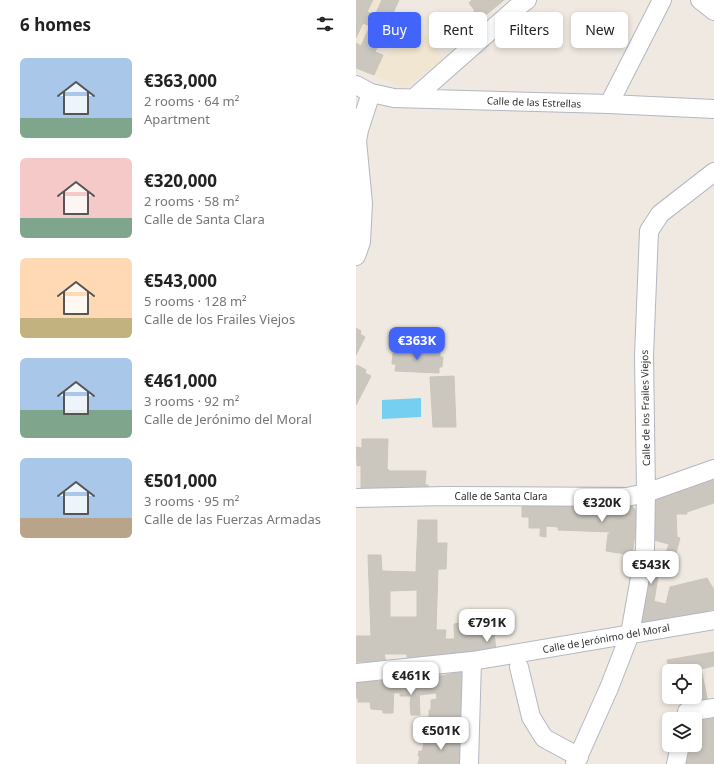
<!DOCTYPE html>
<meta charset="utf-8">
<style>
:root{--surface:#fff;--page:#f2f2f2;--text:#222;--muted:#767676;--accent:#4264fb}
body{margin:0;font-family:"Noto Sans",sans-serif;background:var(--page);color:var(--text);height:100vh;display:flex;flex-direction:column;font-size:15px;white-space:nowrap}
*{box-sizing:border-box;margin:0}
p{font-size:13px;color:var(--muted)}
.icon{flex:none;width:22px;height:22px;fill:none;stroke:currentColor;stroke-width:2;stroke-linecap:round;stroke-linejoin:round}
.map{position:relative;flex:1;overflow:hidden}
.side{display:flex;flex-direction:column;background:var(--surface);width:356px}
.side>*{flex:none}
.guide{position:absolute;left:12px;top:12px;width:286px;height:36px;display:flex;gap:8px}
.buttons{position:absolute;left:306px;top:664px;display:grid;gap:8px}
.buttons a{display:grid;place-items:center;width:40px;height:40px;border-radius:6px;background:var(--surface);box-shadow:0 2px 6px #0003;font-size:20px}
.price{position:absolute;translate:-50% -34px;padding:0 9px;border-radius:8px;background:#fff;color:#222;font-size:13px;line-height:26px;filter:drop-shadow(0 1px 2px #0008)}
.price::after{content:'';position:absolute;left:50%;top:24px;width:12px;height:9px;margin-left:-6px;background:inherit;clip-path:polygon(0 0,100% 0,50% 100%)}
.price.current{background:var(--accent);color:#fff}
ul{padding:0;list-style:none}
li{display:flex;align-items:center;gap:12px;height:100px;padding:0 20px}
li span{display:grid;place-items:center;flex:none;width:112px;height:80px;border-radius:6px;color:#555}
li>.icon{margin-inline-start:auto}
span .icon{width:48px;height:48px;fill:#fffc;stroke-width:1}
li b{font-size:17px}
h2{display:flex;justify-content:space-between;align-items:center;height:48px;padding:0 20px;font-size:17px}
.tag{padding:0 14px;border-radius:6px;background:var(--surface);box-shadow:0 2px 6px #0003;font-size:14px;line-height:36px}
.tag.current{background:var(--accent);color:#fff}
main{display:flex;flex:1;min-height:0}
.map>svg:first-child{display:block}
.education{fill:#f0e6d1}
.water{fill:#75cff0}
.building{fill:#cbc7bf;stroke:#cbc5ba;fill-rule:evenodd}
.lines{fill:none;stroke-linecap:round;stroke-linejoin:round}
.minor-casing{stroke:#b4b7c1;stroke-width:20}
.minor{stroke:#fff;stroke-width:18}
.labels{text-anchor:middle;stroke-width:3;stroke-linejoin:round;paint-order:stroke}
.street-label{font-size:10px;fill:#2e2e2e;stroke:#fff}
</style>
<main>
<section class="side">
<h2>6 homes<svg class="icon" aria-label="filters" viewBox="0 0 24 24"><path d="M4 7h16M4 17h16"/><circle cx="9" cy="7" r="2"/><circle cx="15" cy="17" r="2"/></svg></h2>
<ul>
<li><span style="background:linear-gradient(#a9c7e8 75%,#7fa58c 0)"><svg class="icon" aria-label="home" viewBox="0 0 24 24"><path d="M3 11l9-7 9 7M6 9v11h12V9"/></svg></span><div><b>€363,000</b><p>2 rooms · 64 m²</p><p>Apartment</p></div></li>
<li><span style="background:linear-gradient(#f6c9c9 75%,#7fa58c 0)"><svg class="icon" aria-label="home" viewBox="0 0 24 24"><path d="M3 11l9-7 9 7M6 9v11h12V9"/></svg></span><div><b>€320,000</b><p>2 rooms · 58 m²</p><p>Calle de Santa Clara</p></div></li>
<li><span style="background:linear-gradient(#ffd9b3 75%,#c2b280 0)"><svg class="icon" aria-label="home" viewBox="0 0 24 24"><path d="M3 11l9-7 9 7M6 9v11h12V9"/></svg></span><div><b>€543,000</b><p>5 rooms · 128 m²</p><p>Calle de los Frailes Viejos</p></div></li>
<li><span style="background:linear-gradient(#a9c7e8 65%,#7fa58c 0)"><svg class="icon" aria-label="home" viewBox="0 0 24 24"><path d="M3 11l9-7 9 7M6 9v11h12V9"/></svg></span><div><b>€461,000</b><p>3 rooms · 92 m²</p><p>Calle de Jerónimo del Moral</p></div></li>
<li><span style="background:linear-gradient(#a9c7e8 75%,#b9a48a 0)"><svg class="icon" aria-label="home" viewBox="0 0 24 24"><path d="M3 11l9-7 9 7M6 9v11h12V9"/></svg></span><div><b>€501,000</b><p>3 rooms · 95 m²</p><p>Calle de las Fuerzas Armadas</p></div></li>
</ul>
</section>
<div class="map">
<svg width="358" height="764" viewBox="0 0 358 764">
<rect width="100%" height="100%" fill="#efe9e1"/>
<path class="education" d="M0,0H43L19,52L29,56L66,30L88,59L49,88L0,68Z"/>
<path class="water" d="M65,398V417L26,419V400Z"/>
<path class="building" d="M0,0H17L11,12L19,15L26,0H43L19,52L27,55L18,75L0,68V43L5,46L14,26L7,23L0,38Z
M116,0H148L125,19L113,3Z
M119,11L131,26L103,48L91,32Z
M0,328L5,331L4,334L9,337L0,355Z
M40,348L72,352V350L84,351V357H87L86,367H83V373L39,371L40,364H36L37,353L40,354Z
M1,365L10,370L9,373L15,376L0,405V367Z
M98,376L100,427H77L74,377Z
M6,439H32L31,469L34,471H70L69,485H72V492H5V465L1,466L0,447L6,448Z
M358,478V503L331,512L329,487Z
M329,487L331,514H320L321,537L297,531L295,494Z
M166,503H185L184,528H173V517H166Z
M185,503L203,504L202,527L190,526V537L184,536Z
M203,504L276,506L282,513L276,555L250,551L252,534H254V532L202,530Z
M62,520H81V543H91L90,569H82L80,630H90L89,639H99V657L51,659V654H28L30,661L0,662V636H15L12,555H25L26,571L60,572ZM61,590V617H34V591Z
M297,531L324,538L314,575L293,567L295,554L308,559L313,544L298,540Z
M293,567L303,571L298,601L287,599Z
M351,578L358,590V609L286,627L284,625L287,599L310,604L314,587Z
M123,620L124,652L99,657L98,624Z
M138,633L140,650L124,652L123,635Z
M358,652V666L345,669L352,702L339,704L337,697H339V671H314L311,660Z
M105,672L108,675L105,738L93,737V735L86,734V737L74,736V726L73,725V710H75V700L81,699L79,677Z
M79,677L80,693L63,695V692H56V680Z
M56,680V692H63L64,715H55L54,703L55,696H44V681Z
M26,681L27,710L15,709L14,702H2V698H0V682Z
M26,681H38L37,713H27Z
M38,681H44V693H38Z
M358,717V764H326L329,745H339V719Z
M72,736L105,738L104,764H62L64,756H62L63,751H66L68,743L72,744Z"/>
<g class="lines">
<g class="minor-casing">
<path id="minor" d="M344,0L358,11
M0,85L15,93L38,98L253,104L358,109
M58,98L160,8L171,0
M253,104L306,0
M0,256L5,242L7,203L1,141L3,130L15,93
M0,498L90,496L271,497L290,493L358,469
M163,667L175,717L188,738L223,757
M0,673L116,661L358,620
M330,719L331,712L358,708
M113,764L116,661
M219,764L253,688L274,634L289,549L290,493L288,356L293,231L304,214L358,172
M320,764L324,745"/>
</g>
<use href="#minor" class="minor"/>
</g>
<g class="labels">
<g class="street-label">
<text transform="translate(178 102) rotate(2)" y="4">Calle de las Estrellas</text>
<text transform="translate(289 408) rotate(-91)" y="4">Calle de los Frailes Viejos</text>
<text x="145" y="500">Calle de Santa Clara</text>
<text transform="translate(250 638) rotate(-10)" y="4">Calle de Jerónimo del Moral</text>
</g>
</g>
</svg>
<div class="buttons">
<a><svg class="icon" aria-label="locate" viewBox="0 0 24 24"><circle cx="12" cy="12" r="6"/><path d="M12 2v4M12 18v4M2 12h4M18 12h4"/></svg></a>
<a><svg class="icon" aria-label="layers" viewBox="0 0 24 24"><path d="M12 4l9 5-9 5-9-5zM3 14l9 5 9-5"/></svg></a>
</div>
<b class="price current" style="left:61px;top:361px">€363K</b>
<b class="price" style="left:246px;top:523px">€320K</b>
<b class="price" style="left:295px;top:585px">€543K</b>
<b class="price" style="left:131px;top:643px">€791K</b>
<b class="price" style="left:55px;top:696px">€461K</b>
<b class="price" style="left:85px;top:751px">€501K</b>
<div class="guide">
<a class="tag current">Buy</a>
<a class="tag">Rent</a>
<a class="tag">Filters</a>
<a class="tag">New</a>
</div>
</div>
</main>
